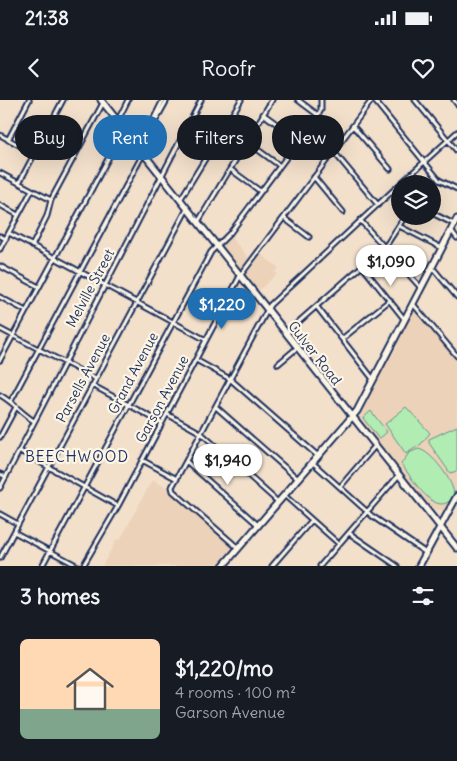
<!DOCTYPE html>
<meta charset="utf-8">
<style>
:root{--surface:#171b24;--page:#242831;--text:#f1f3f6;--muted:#9ea1a6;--accent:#1f6fb2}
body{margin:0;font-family:Delius,sans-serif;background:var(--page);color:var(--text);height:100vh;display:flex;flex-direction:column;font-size:19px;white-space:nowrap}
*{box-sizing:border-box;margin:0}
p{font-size:16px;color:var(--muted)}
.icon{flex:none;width:28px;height:28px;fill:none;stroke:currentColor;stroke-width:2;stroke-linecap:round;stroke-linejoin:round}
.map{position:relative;height:466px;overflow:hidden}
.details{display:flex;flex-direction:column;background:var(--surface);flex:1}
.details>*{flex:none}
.banner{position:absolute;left:15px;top:15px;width:428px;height:45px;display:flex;gap:10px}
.tools{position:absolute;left:391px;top:75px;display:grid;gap:10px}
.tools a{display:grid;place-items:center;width:50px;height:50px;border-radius:50%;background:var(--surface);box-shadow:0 5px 20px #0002;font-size:25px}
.price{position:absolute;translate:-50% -42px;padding:0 11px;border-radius:18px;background:#fff;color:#222;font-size:16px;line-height:32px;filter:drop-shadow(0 1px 2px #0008)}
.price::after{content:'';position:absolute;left:50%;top:30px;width:15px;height:11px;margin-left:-8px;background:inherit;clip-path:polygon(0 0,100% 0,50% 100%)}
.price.selected{background:var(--accent);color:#fff}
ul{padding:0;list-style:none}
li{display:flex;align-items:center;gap:15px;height:125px;padding:0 20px}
li span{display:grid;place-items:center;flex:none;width:140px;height:100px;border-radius:8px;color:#555}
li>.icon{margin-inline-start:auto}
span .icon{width:60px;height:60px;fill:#fffc;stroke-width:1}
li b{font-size:21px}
h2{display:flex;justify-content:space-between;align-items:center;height:60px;padding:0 20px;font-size:21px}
.tag{padding:0 18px;border-radius:22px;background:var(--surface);box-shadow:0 5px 20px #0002;font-size:18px;line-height:45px}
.tag.selected{background:var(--accent);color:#fff}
.status{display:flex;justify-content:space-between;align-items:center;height:35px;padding:0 25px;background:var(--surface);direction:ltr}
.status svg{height:14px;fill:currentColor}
header{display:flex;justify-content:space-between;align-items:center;height:65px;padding:0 20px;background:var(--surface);font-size:22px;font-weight:600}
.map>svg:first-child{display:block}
.built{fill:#ecd2b9}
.green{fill:#b1edb3;stroke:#668e88}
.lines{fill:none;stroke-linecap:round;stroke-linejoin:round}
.minor-casing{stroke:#1b2f5e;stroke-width:7}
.major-casing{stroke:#1b2f5e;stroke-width:9}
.minor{stroke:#fcf5e5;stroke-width:3}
.major{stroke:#fcf5e5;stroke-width:5}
.labels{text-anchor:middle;stroke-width:4.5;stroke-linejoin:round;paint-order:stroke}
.street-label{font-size:14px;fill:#1b2f5e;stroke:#fcf5e5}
.neighbourhood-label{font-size:15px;letter-spacing:1px;fill:#1b2f5e;stroke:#fcf5e5}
</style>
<div class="status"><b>21:38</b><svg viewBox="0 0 49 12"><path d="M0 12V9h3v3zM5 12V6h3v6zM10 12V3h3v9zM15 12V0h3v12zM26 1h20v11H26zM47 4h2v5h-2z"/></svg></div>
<header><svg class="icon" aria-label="back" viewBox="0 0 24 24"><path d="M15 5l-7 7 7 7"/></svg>Roofr<svg class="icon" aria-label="heart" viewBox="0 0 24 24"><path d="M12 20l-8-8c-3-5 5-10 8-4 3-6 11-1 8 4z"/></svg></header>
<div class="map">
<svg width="457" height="466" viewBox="0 0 457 466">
<rect width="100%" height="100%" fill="#f3e0cb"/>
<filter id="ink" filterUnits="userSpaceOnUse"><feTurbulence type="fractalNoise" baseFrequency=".02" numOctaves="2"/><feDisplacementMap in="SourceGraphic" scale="10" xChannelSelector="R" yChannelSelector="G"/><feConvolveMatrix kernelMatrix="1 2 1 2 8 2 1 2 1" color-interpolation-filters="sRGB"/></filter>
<g filter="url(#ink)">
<path class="built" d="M231,137L249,158L240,171L221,146Z
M261,154L279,168L275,172L277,174L257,192L244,176Z
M413,210H416L457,260V391L445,410H431L358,320L387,262L397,248L398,240Z
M152,380L169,389L235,446L220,466H102L117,439L120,440Z"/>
<path class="green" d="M406,307L430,333L421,344L406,354L385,324Z
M371,311L387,332L379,339L363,318Z
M457,326V371L450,373L429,343V339Z
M418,349C432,351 455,383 454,396C436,422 412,377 401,364L409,353Z"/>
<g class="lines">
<g class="minor-casing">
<path id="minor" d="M298,0L318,15
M374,0L439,80L457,89
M415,0L457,51
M454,0L457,4
M263,14L299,40
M118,20L128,0
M353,26L390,69
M0,35L34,53
M8,40L29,0
M246,41L280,66
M139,48L163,0
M140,49L167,0
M334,52L378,105
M230,69L260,91
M0,73L51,100
M314,77L343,112
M19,83L63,0
M400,84L457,32
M180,100L241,0
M0,105L18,115
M432,113L454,124
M284,118L309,137
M360,120L421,188
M198,122L272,0
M399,126L442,148
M451,130L457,138
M9,133L206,240
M0,136L6,139
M32,146L47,116L51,100L103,3
M0,149L32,90
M0,166L39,187
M362,166L405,220
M432,167L457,197
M0,197L26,211
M413,204L457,256
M317,207L373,279
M0,229L96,279
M286,233L387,144L402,121
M342,239L390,200
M0,260L124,29
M196,260L230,279L318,356
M278,264L297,248
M92,285L162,323
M0,295C13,302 21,313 34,321
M11,301L143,54
M216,307L298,379
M167,314L201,333L278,402
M0,337L16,307
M20,351L118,406
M142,360L177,379
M186,361L258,425
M313,363L372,416L426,453
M0,374L6,377
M340,387L375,346
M0,388L201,0
M284,395L339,444
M0,414L18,424
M14,432L78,466
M349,433L397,466
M238,448L173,391L172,387L270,205L400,84
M0,458L187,109
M42,466L211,152L230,133L318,15L321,10V0
M83,466L118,406L240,176L372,0
M272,466L312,420
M320,466L399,375"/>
</g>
<g class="major-casing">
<path id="major" d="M101,0L457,448
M223,466L357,311L457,119
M419,466L457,396"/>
</g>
<use href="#minor" class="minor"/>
<use href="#major" class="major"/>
</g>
</g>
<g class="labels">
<g class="street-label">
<text transform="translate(90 188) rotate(-62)" y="5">Melville Street</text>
<text transform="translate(315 253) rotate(52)" y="5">Culver Road</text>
<text transform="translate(133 273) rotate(-62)" y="5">Grand Avenue</text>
<text transform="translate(83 278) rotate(-62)" y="5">Parsells Avenue</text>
<text transform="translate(162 299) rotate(-62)" y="5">Garson Avenue</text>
</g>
<g class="neighbourhood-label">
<text x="77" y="362">BEECHWOOD</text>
</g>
</g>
</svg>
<div class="tools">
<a><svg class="icon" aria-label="layers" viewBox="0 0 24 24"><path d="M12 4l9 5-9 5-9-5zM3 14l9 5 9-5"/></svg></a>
</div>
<b class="price" style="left:391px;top:187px">$1,090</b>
<b class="price selected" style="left:222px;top:230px">$1,220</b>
<b class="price" style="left:228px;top:386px">$1,940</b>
<div class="banner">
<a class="tag">Buy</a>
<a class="tag selected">Rent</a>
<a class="tag">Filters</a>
<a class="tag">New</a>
</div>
</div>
<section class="details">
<h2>3 homes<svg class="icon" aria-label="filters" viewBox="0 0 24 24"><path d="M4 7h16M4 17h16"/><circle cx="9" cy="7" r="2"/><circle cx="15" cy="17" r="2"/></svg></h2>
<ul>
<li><span style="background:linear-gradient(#ffd9b3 70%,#7fa58c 0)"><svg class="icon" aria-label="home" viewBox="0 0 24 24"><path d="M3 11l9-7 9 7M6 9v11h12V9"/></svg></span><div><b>$1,220/mo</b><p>4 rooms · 100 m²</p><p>Garson Avenue</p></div></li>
</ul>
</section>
